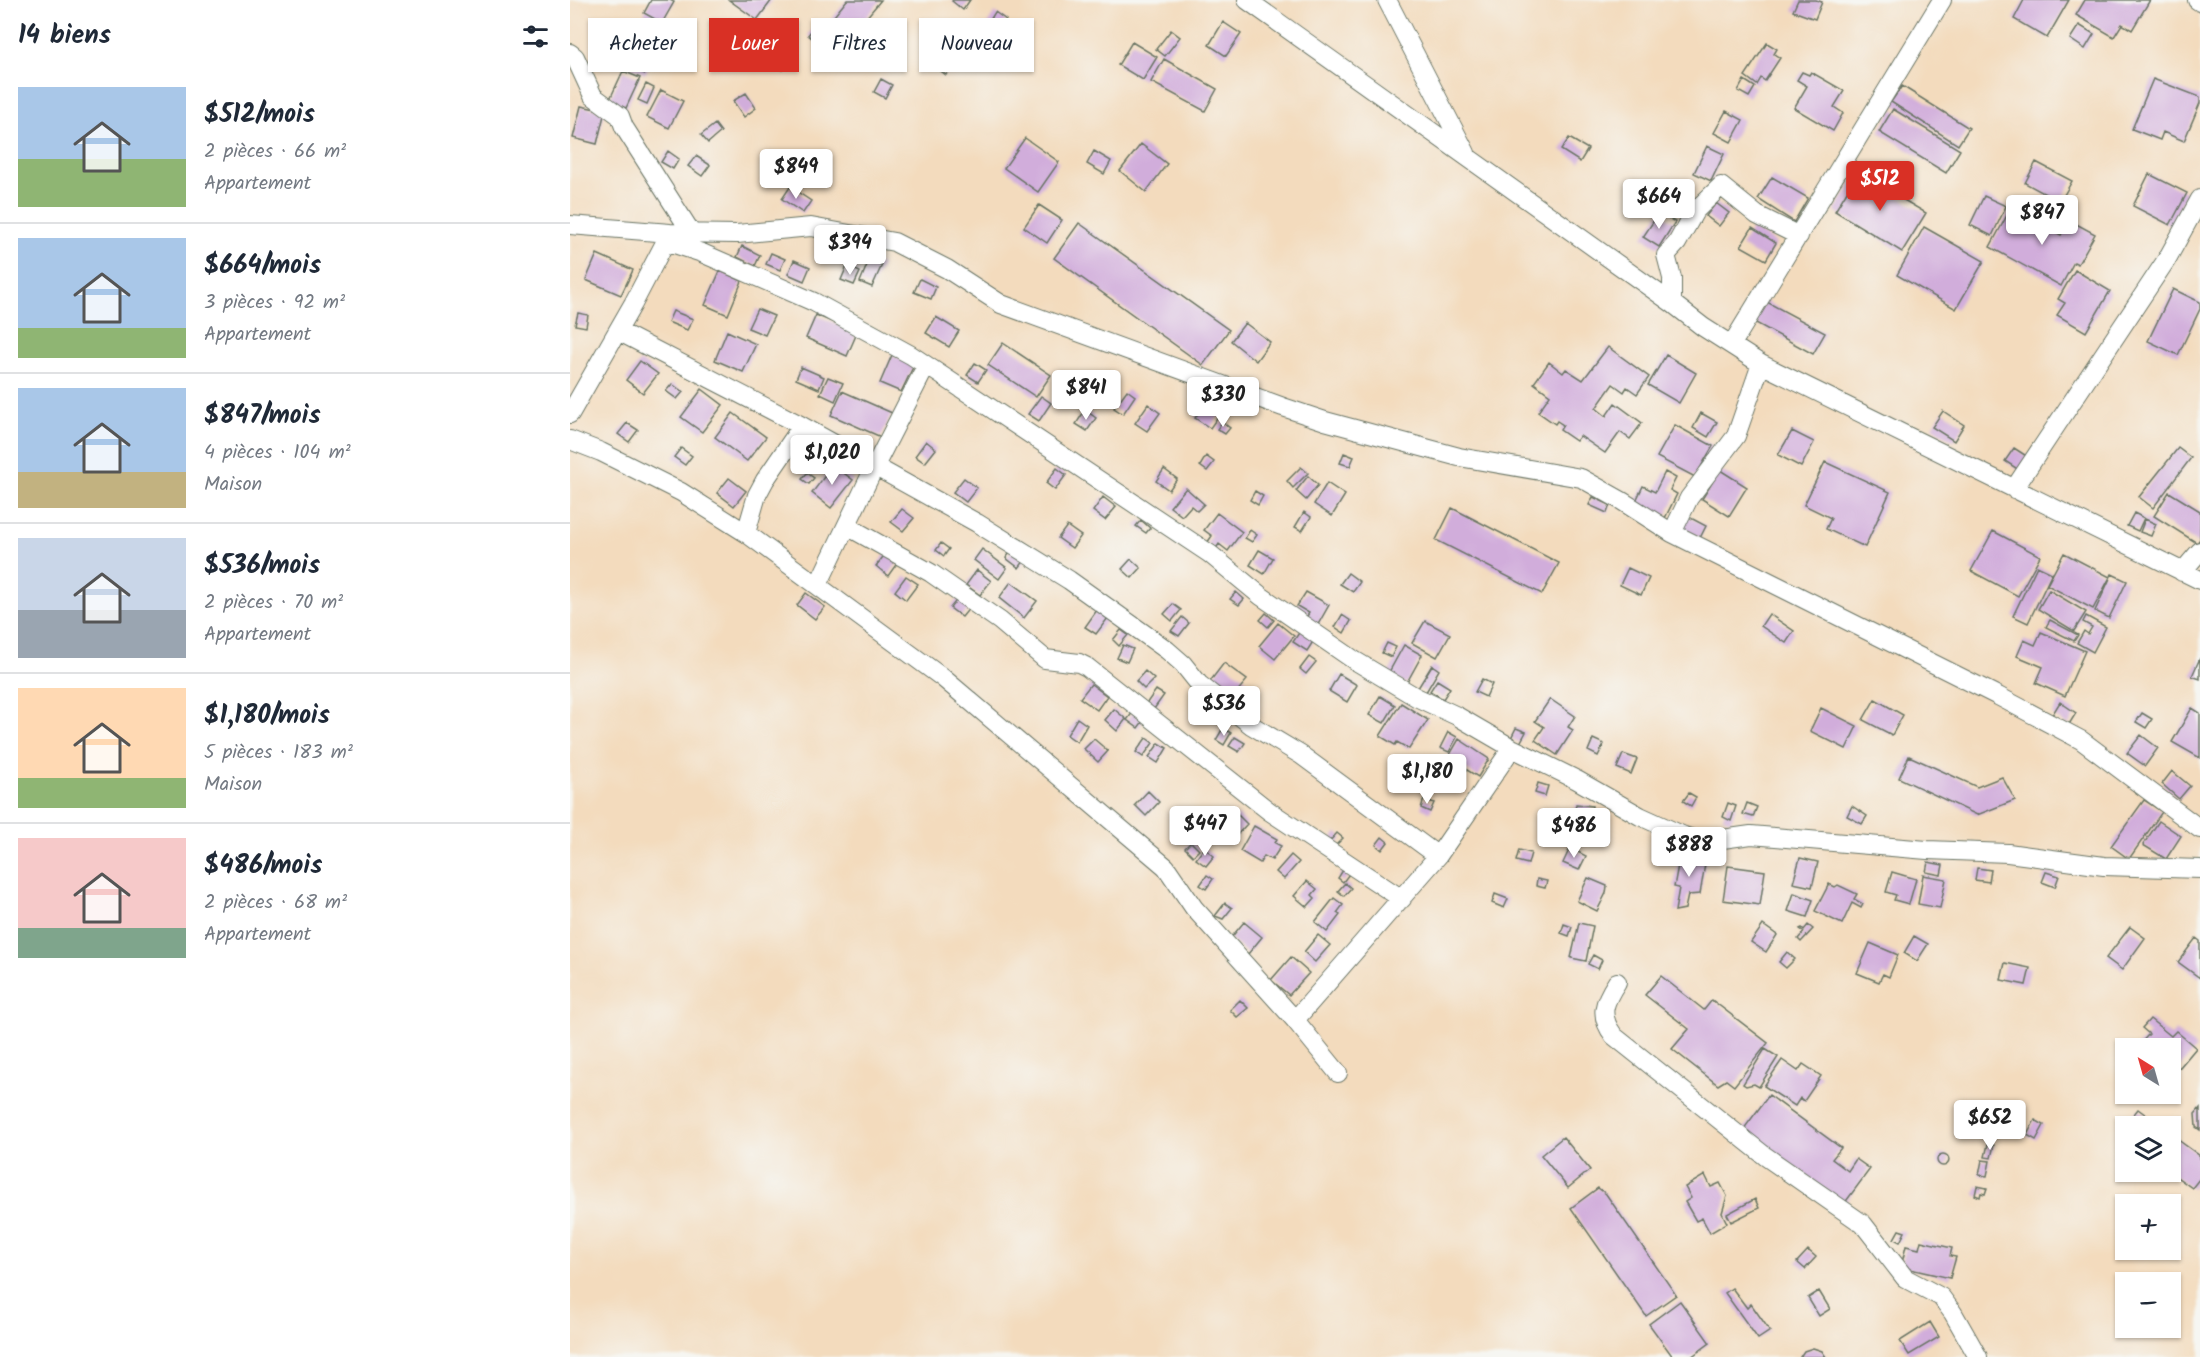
<!DOCTYPE html>
<html lang="fr">
<meta charset="utf-8">
<style>
:root{--surface:#fff;--page:#f2f2f3;--text:#1f2937;--muted:#747a83;--line:#e0e1e3;--accent:#d93025}
body{margin:0;font-family:Kalam,sans-serif;background:var(--page);color:var(--text);height:100vh;display:flex;flex-direction:column;font-size:22px;white-space:nowrap}
*{box-sizing:border-box;margin:0}
p{font-size:20px;color:var(--muted)}
.icon{flex:none;width:33px;height:33px;fill:none;stroke:currentColor;stroke-width:2;stroke-linecap:round;stroke-linejoin:round}
.map{position:relative;flex:1;overflow:hidden}
.sheet{display:flex;flex-direction:column;background:var(--surface);width:570px}
.sheet>*{flex:none}
.hud{position:absolute;left:18px;top:18px;width:570px;height:54px;display:flex;gap:12px}
.needle{width:39px;rotate:323deg}
.fabs{position:absolute;left:1545px;top:1038px;display:grid;gap:12px}
.fabs a{display:grid;place-items:center;width:66px;height:66px;border-radius:0px;background:var(--surface);box-shadow:0 2px 4px #0004;font-size:30px}
.price{position:absolute;translate:-50% -51px;padding:0 14px;border-radius:6px;background:#fff;color:#222;font-size:20px;line-height:39px;filter:drop-shadow(0 2px 3px #0008)}
.price::after{content:'';position:absolute;left:50%;top:36px;width:18px;height:14px;margin-left:-9px;background:inherit;clip-path:polygon(0 0,100% 0,50% 100%)}
.price.selected{background:var(--accent);color:#fff}
ul{padding:0;list-style:none}
li{display:flex;align-items:center;gap:18px;height:150px;padding:0 18px}
li+li{border-top:2px solid var(--line)}
li span{display:grid;place-items:center;flex:none;width:168px;height:120px;border-radius:0px;color:#555}
li>.icon{margin-inline-start:auto}
span .icon{width:72px;height:72px;fill:#fffc;stroke-width:1}
li b{font-size:26px}
h2{display:flex;justify-content:space-between;align-items:center;height:72px;padding:0 18px;font-size:26px}
.tag{padding:0 21px;border-radius:0px;background:var(--surface);box-shadow:0 2px 4px #0004;font-size:21px;line-height:54px}
.tag.selected{background:var(--accent);color:#fff}
main{display:flex;flex:1;min-height:0}
.map>svg:first-child{display:block}
.building{fill:#d1addb}
.lines{fill:none;stroke-linecap:round;stroke-linejoin:round}
.minor-casing{stroke:#697464;stroke-width:20}
.minor{stroke:#fff;stroke-width:18}
</style>
<main>
<section class="sheet">
<h2>14 biens<svg class="icon" aria-label="filters" viewBox="0 0 24 24"><path d="M4 7h16M4 17h16"/><circle cx="9" cy="7" r="2"/><circle cx="15" cy="17" r="2"/></svg></h2>
<ul>
<li><span style="background:linear-gradient(#a9c7e8 60%,#8fb573 0)"><svg class="icon" aria-label="home" viewBox="0 0 24 24"><path d="M3 11l9-7 9 7M6 9v11h12V9"/></svg></span><div><b>$512/mois</b><p>2 pièces · 66 m²</p><p>Appartement</p></div></li>
<li><span style="background:linear-gradient(#a9c7e8 75%,#8fb573 0)"><svg class="icon" aria-label="home" viewBox="0 0 24 24"><path d="M3 11l9-7 9 7M6 9v11h12V9"/></svg></span><div><b>$664/mois</b><p>3 pièces · 92 m²</p><p>Appartement</p></div></li>
<li><span style="background:linear-gradient(#a9c7e8 70%,#c2b280 0)"><svg class="icon" aria-label="home" viewBox="0 0 24 24"><path d="M3 11l9-7 9 7M6 9v11h12V9"/></svg></span><div><b>$847/mois</b><p>4 pièces · 104 m²</p><p>Maison</p></div></li>
<li><span style="background:linear-gradient(#c9d6e8 60%,#9aa5b1 0)"><svg class="icon" aria-label="home" viewBox="0 0 24 24"><path d="M3 11l9-7 9 7M6 9v11h12V9"/></svg></span><div><b>$536/mois</b><p>2 pièces · 70 m²</p><p>Appartement</p></div></li>
<li><span style="background:linear-gradient(#ffd9b3 75%,#8fb573 0)"><svg class="icon" aria-label="home" viewBox="0 0 24 24"><path d="M3 11l9-7 9 7M6 9v11h12V9"/></svg></span><div><b>$1,180/mois</b><p>5 pièces · 183 m²</p><p>Maison</p></div></li>
<li><span style="background:linear-gradient(#f6c9c9 75%,#7fa58c 0)"><svg class="icon" aria-label="home" viewBox="0 0 24 24"><path d="M3 11l9-7 9 7M6 9v11h12V9"/></svg></span><div><b>$486/mois</b><p>2 pièces · 68 m²</p><p>Appartement</p></div></li>
</ul>
</section>
<div class="map">
<svg width="1630" height="1357" viewBox="0 0 1630 1357">
<rect width="100%" height="100%" fill="#f6f6f2"/>
<filter id="ink" filterUnits="userSpaceOnUse"><feTurbulence type="fractalNoise" baseFrequency=".0167" numOctaves="2"/><feDisplacementMap in="SourceGraphic" scale="12" xChannelSelector="R" yChannelSelector="G"/><feConvolveMatrix kernelMatrix="1 2 1 2 8 2 1 2 1" color-interpolation-filters="sRGB"/></filter>
<filter id="wash" filterUnits="userSpaceOnUse"><feTurbulence type="fractalNoise" baseFrequency=".008" numOctaves="4" result="noise"/><feDisplacementMap in="SourceGraphic" scale="24" xChannelSelector="R" yChannelSelector="G"/><feGaussianBlur stdDeviation="1.35" result="paint"/><feColorMatrix in="noise" values="0 0 0 0 0 0 0 0 0 0 0 0 0 0 0 0 0 1.4 0 .05"/><feComposite in="paint" operator="in"/></filter>
<g filter="url(#wash)">
<rect width="100%" height="100%" fill="#f3dbbd"/>
<g id="blocks">
<path class="building" d="M81,0H100L104,2L92,23L74,13Z
M159,0H202L187,20Z
M277,0H311L281,36L261,20Z
M383,0H400L393,10L382,1Z
M1228,0H1246L1252,2L1245,19L1223,11Z
M1454,0H1499L1477,38L1444,19Z
M1515,0H1580L1562,30L1552,24L1544,37L1506,15Z
M425,12L436,20L429,32L417,25Z
M653,22L671,34L656,56L639,45Z
M247,24L257,32L248,43L238,35Z
M1509,25L1524,34L1515,49L1500,39Z
M441,29L455,36L448,53L433,46Z
M601,30L610,37L595,56L586,49Z
M36,31L47,37L37,56L26,50Z
M391,35L402,42L395,51L385,43Z
M366,36L391,55L376,75L351,56Z
M60,41L85,54L75,74L49,61Z
M562,42L587,57L573,80L548,65Z
M1197,43L1207,49L1204,54L1210,58L1195,81L1191,78L1187,85L1175,76Z
M209,46L223,56L213,70L199,61Z
M266,49L274,55L264,69L256,63Z
M594,59L647,89L635,111L581,82Z
M53,71L70,78L56,108L39,101Z
M1232,72L1239,75L1241,72L1274,91L1264,107L1273,113L1263,131L1224,108L1237,86L1227,80Z
M311,79L322,85L315,98L304,92Z
M1583,79L1630,97V103L1614,141L1593,132L1590,140L1562,129Z
M1174,80L1185,87L1179,97L1168,91Z
M76,84L84,88L77,104L68,100Z
M1332,86L1399,128L1388,145L1321,102Z
M91,90L113,101L99,128L77,117Z
M176,93L186,108L174,117L163,101Z
M11,106L35,111L27,144L3,138Z
M1323,109L1390,150L1376,173L1309,132Z
M1156,111L1173,120L1161,142L1144,133Z
M145,124L151,132L138,143L131,135Z
M455,138L489,162L468,192L434,168Z
M999,138L1018,149L1010,162L991,150Z
M571,144L597,164L576,192L550,171Z
M1137,146L1154,154L1141,181L1124,173Z
M98,151L109,159L103,169L91,162Z
M524,151L541,161L534,174L517,164Z
M126,156L140,165L132,176L118,166Z
M1466,162L1502,181L1490,202L1455,183Z
M1288,173L1356,213L1332,252L1265,211Z
M1579,174L1617,193L1600,225L1563,206Z
M1202,177L1238,198L1224,222L1188,199Z
M220,187L241,201L233,213L212,199Z
M1414,196L1436,206L1422,236L1400,225Z
M1146,203L1159,213L1149,226L1136,216Z
M469,205L492,220L477,243L454,227Z
M1441,208L1491,235L1499,220L1525,234L1508,264L1504,262L1491,286L1420,247Z
M1089,213L1105,222L1089,247L1073,237Z
M509,223L659,330L633,365L484,258Z
M1354,227L1414,261L1386,309L1327,275Z
M1182,228L1206,243L1196,260L1171,246Z
M172,246L190,255L185,266L167,257Z
M201,253L215,259L210,270L196,264Z
M27,254L63,270L51,295L16,280Z
M224,260L240,267L234,281L218,274Z
M299,260L312,265L302,287L290,282Z
M277,266L290,272L284,285L271,280Z
M1505,270L1540,291L1516,332L1487,315L1495,303L1488,299Z
M150,271L172,281L158,315L135,305Z
M350,279L366,287L361,299L344,292Z
M1603,289L1630,302V309L1608,355L1578,341Z
M1195,301L1255,333L1243,354L1184,322Z
M187,309L204,316L195,335L178,328Z
M103,311L123,319L117,330L98,322Z
M8,313L18,315L16,327L5,325Z
M246,315L287,333L277,356L236,338Z
M366,317L389,331L379,347L356,333Z
M675,323L700,342L686,361L661,341Z
M157,331L186,344L173,372L145,360Z
M433,343L481,375L466,397L418,365Z
M1038,347L1079,377L1067,394L1057,387L1054,392L1043,384L1026,408L1036,416L1045,403L1072,423L1060,439L1050,432L1035,453L1010,436L1006,441L990,430L993,425L987,421L985,424L968,412L980,395L964,383L979,362L993,373L996,369L1013,380Z
M322,355L344,365L331,392L310,383Z
M1096,355L1126,373L1109,403L1078,385Z
M70,361L88,374L73,393L56,380Z
M405,363L416,370L408,382L397,375Z
M231,367L254,377L249,389L226,379Z
M258,377L273,383L265,401L250,394Z
M102,384L113,392L107,399L96,391Z
M132,389L153,405L132,432L111,417Z
M557,390L565,396L553,414L544,408Z
M272,391L322,413L311,437L261,415Z
M534,392L539,396L533,404L528,401Z
M471,396L481,403L469,421L458,414Z
M637,400L652,411L640,428L625,418Z
M578,404L590,413L577,431L565,423Z
M515,410L526,418L517,431L506,424Z
M1373,411L1394,425L1384,441L1362,427Z
M163,413L196,437L177,461L145,437Z
M1131,413L1147,422L1138,437L1123,428Z
M652,422L660,428L655,434L647,429Z
M57,423L68,430L59,442L48,434Z
M1105,425L1143,446L1125,477L1087,457Z
M1222,431L1244,442L1231,467L1208,455Z
M356,441L366,449L355,463L345,456Z
M111,448L122,456L115,465L104,457Z
M1444,448L1461,459L1452,472L1435,461Z
M1608,448L1621,458L1583,508L1569,497Z
M774,453L784,457L780,466L770,463Z
M636,456L644,462L637,471L630,466Z
M1255,462L1320,492L1295,547L1256,529L1261,518L1234,505Z
M263,465L283,480L261,508L242,493Z
M731,467L738,473L723,488L717,481Z
M487,468L496,475L485,490L476,483Z
M594,469L607,479L599,490L586,481Z
M1150,470L1177,487L1159,516L1132,499Z
M1095,472L1106,478L1100,490L1107,494L1095,518L1065,503L1073,486L1085,492Z
M237,473L244,478L239,484L232,479Z
M738,476L748,485L736,500L726,491Z
M159,478L176,491L164,506L147,493Z
M394,478L407,488L396,502L383,492Z
M757,483L775,495L762,516L744,504Z
M616,488L634,504L627,511L621,506L612,516L600,507Z
M685,491L693,496L688,505L680,500Z
M1599,492L1630,511V539L1627,543L1584,516Z
M533,497L546,507L535,520L523,511Z
M1023,497L1040,505L1037,513L1019,505Z
M882,508L989,563L972,594L866,540Z
M332,509L344,518L333,531L321,522Z
M734,512L741,517L732,531L725,527Z
M647,513L672,532L658,551L649,544L645,550L637,543L642,536L634,530Z
M1564,513L1574,518L1568,531L1557,526Z
M1117,516L1136,526L1130,538L1110,528Z
M1575,519L1586,524L1581,536L1570,532Z
M571,520L580,528L576,533L566,526Z
M497,526L511,536L502,548L488,538Z
M680,530L687,535L682,542L675,538Z
M1423,531L1470,556L1448,596L1401,571Z
M371,543L379,549L374,556L366,550Z
M412,549L437,568L429,579L404,560Z
M442,550L455,560L449,568L436,558Z
M689,550L703,558L694,574L680,565Z
M316,553L328,562L318,576L306,566Z
M1494,553L1540,577L1523,609L1477,585Z
M561,559L571,568L562,578L552,569Z
M1467,566L1482,573L1458,623L1443,616Z
M1058,568L1079,578L1071,595L1050,585Z
M407,570L421,581L410,595L396,585Z
M778,573L790,582L783,592L770,584Z
M1542,574L1557,581L1539,618L1525,611Z
M336,576L348,584L336,600L325,591Z
M441,582L467,601L454,618L429,598Z
M1479,590L1516,612L1504,631L1468,609Z
M666,592L674,599L669,605L660,599Z
M736,592L759,605L746,628L734,621L739,613L727,606Z
M236,593L255,607L245,619L227,605Z
M389,597L401,606L392,617L380,608Z
M603,604L611,610L602,621L594,614Z
M527,610L538,618L526,634L515,627Z
M696,613L704,620L698,627L690,620Z
M1199,614L1224,631L1216,643L1191,626Z
M772,615L781,621L774,633L765,627Z
M1516,616L1536,627L1523,652L1507,643L1514,631L1518,634L1522,627L1513,622Z
M612,617L619,623L609,636L601,631Z
M1480,620L1508,635L1504,641L1476,627Z
M855,621L880,634L867,657L842,643Z
M708,623L724,636L705,659L689,646Z
M732,628L746,637L737,651L723,642Z
M551,630L558,635L549,646L543,640Z
M1471,632L1515,651L1495,696L1466,683L1473,667L1447,656L1454,640L1465,645Z
M817,643L826,647L821,657L812,653Z
M553,645L563,649L557,662L547,658Z
M834,645L852,655L836,684L818,674Z
M739,657L746,662L736,674L730,669Z
M1630,658V679L1622,676Z
M654,663L677,680L666,693L663,691L657,699L638,684Z
M862,665L869,670L856,692L848,688Z
M575,671L584,679L574,689L566,681Z
M769,674L787,685L777,702L759,691Z
M912,679L922,684L916,697L905,692Z
M867,680L880,688L873,699L860,691Z
M521,684L537,696L527,710L510,698Z
M586,690L594,695L584,709L576,704Z
M810,696L825,705L814,723L799,715Z
M980,699L1005,716L998,727L1003,730L987,755L965,740L974,727L965,721Z
M1305,699L1333,715L1322,735L1293,720Z
M1490,702L1506,713L1498,726L1482,715Z
M831,703L858,720L839,749L827,742L825,745L810,736Z
M1251,708L1287,726L1276,749L1240,731Z
M1622,708L1630,713V758L1602,742Z
M544,709L556,719L547,731L535,720Z
M563,712L574,720L568,728L557,720Z
M1572,713L1582,719L1576,728L1566,722Z
M507,718L517,725L507,742L497,735Z
M653,728L661,733L654,745L646,740Z
M946,728L956,732L950,743L941,738Z
M878,732L887,737L879,752L870,748Z
M1571,735L1588,748L1575,766L1557,753Z
M665,737L675,743L669,752L659,746Z
M576,738L583,743L573,757L566,752Z
M524,739L538,751L528,762L514,749Z
M889,739L919,759L908,777L878,758Z
M1023,739L1034,744L1028,756L1018,751Z
M589,743L597,748L588,763L579,757Z
M1053,754L1067,759L1061,774L1047,768Z
M1339,756L1407,787L1432,777L1445,800L1407,815L1329,778Z
M861,760L868,765L860,777L853,773Z
M1602,771L1620,786L1609,799L1592,784Z
M968,783L978,786L975,796L965,793Z
M578,791L589,802L576,816L565,805Z
M1119,793L1126,797L1121,806L1113,801Z
M854,799L864,803L860,812L851,808Z
M1574,800L1592,812L1559,859L1541,846Z
M1158,803L1166,806L1161,821L1153,817Z
M1177,803L1187,807L1183,817L1173,814Z
M1006,804L1022,806L1020,819L1004,817Z
M1282,806L1297,816L1292,824L1277,816Z
M668,815L677,824L665,837L656,828Z
M1589,821L1611,836L1596,859L1573,845Z
M684,826L707,839L705,843L711,846L702,860L694,856L690,863L670,851Z
M767,833L773,838L763,848L758,843Z
M812,837L818,842L812,850L806,845Z
M621,842L629,850L623,856L615,848Z
M634,848L644,856L636,866L626,859Z
M1000,848L1016,856L1009,870L993,863Z
M949,850L961,853L958,864L946,861Z
M1110,854L1136,858L1130,894L1118,895L1115,909L1105,911L1109,888L1104,887Z
M721,855L729,862L714,879L706,872Z
M1230,858L1248,862L1242,887L1223,883Z
M1358,862L1373,865L1371,875L1356,872Z
M1158,866L1195,871L1190,905L1153,900Z
M1407,868L1421,870L1419,882L1405,880Z
M773,870L779,874L773,882L768,878Z
M1322,872L1346,879L1339,904L1324,900L1326,895L1316,892Z
M1476,872L1489,876L1485,887L1472,882Z
M637,875L643,879L636,889L630,885Z
M1353,875L1376,879L1370,908L1348,904Z
M1018,878L1037,886L1036,893L1027,911L1007,901Z
M967,879L977,881L975,888L966,886Z
M737,881L747,889L742,895L745,898L737,907L724,896Z
M775,883L781,888L774,896L768,891Z
M1259,884L1265,887L1268,885L1287,894L1284,899L1293,904L1291,908L1282,903L1272,924L1245,911Z
M1224,893L1243,900L1237,917L1218,911Z
M925,894L938,899L934,908L922,903Z
M764,898L773,905L767,913L770,915L757,932L745,922Z
M655,903L662,908L653,919L645,916Z
M674,922L692,937L678,954L660,939Z
M1009,923L1023,926L1016,961L1001,958Z
M994,924L1002,927L999,936L991,933Z
M1193,925L1207,935L1196,952L1181,942Z
M1238,925L1243,929L1231,942L1228,939L1234,932L1230,929L1232,928L1234,930Z
M1560,927L1575,938L1552,970L1536,958Z
M748,935L760,945L745,962L734,952Z
M1344,936L1358,944L1347,961L1334,953Z
M1626,938L1630,941V978L1608,962Z
M1300,943L1328,955L1319,977L1313,974L1309,982L1287,973Z
M1217,952L1225,959L1216,968L1209,962Z
M1023,955L1032,960L1028,969L1018,964Z
M721,957L739,973L719,995L701,980Z
M1435,963L1460,968L1456,985L1431,980Z
M1091,976L1134,1010L1142,1000L1198,1043L1164,1086L1156,1080L1148,1085L1102,1049L1119,1029L1075,995Z
M670,1000L678,1008L667,1017L660,1010Z
M1580,1019L1601,1036L1606,1031L1626,1048L1610,1067L1600,1069V1048H1566L1579,1034L1572,1028Z
M1195,1049L1208,1057L1189,1087L1184,1084L1176,1086L1173,1084Z
M1212,1060L1228,1071L1233,1064L1251,1076L1234,1101L1230,1098L1225,1106L1194,1086Z
M1199,1095L1271,1148L1262,1159L1278,1171L1286,1159L1300,1169L1274,1204L1173,1130Z
M1413,1103L1428,1105L1426,1117L1421,1116L1420,1124L1410,1122Z
M1630,1108V1130L1626,1127L1625,1114Z
M1568,1109L1591,1126H1556V1138L1549,1133Z
M1398,1111L1406,1115L1402,1122L1395,1118Z
M1465,1120L1474,1125L1466,1140L1457,1135Z
M1600,1134L1630,1156V1178L1622,1188L1600,1172Z
M993,1137L1020,1170L998,1188L971,1155Z
M1418,1144L1424,1145L1421,1158L1415,1157Z
M1367 1160a6 6 0 1 1 12 0a6 6 0 1 1-12 0Z
M1412,1160L1420,1161L1417,1176L1409,1175Z
M1135,1175L1141,1187L1150,1183L1157,1196L1152,1213L1157,1223L1140,1233L1132,1218L1126,1221L1115,1202L1121,1198L1115,1187Z
M1407,1186L1417,1188L1415,1194L1411,1193L1410,1197L1405,1195Z
M1028,1188L1036,1194L1106,1295L1076,1316L1001,1208Z
M1185,1199L1189,1208L1161,1222L1157,1214Z
M1329,1230L1335,1232L1330,1242L1324,1239Z
M1351,1241L1382,1248L1380,1256L1386,1257L1380,1278L1331,1267L1336,1246L1349,1249Z
M1238,1250L1246,1257L1235,1269L1227,1262Z
M1162,1288L1177,1308L1181,1304L1200,1331L1188,1339L1155,1293Z
M1249,1291L1260,1309L1249,1316L1238,1298Z
M1110,1301L1140,1343L1121,1357H1103L1079,1324Z
M1360,1322L1369,1337L1339,1355L1330,1341Z
M1243,1348L1252,1351L1256,1357H1230L1234,1351Z"/>
</g>
</g>
<g filter="url(#ink)">
<use href="#blocks" fill-opacity="0" stroke="#697464" stroke-width="1.5"/>
<g class="lines">
<g class="minor-casing">
<path id="minor" d="M677,0L1102,303L1133,327L1191,364L1630,580
M817,0L896,153
M1627,0L1630,2
M0,53L5,57L23,96L50,116L54,127L121,232
M0,225L100,233L167,234L241,227L324,242L377,269L431,304L713,407L755,421L889,457L1011,478L1052,501L1102,533L1428,696L1511,740L1630,829
M95,241L132,253L244,302L341,355L640,554L691,596L784,660L846,697L887,716L942,748L1007,780L1070,816L1114,836L1131,842L1181,835L1357,850L1438,853L1534,866L1630,869
M1102,303V278L1096,255L1107,243L1125,211L1151,186L1187,215L1229,236
M48,331L232,426L407,523L499,580L597,650L613,664L629,684L681,725L731,755L868,856
M1162,344L1372,0
M0,414L63,304L100,233
M0,440L31,452L111,492L176,533L373,678L596,867L624,908L725,1020L768,1073
M1444,489L1597,259L1630,199
M277,526L361,573L430,621L475,659L509,663L517,667L699,811L832,899
M176,533L187,495L195,480L232,426
M1102,533L1119,498L1166,436L1191,364
M1612,572L1630,551
M248,585L305,466L356,366
M1047,982C1034,1002 1028,1015 1044,1036L1195,1156L1293,1224L1335,1278L1371,1297L1383,1313L1408,1357
M725,1020L868,856L942,748"/>
</g>
<use href="#minor" class="minor"/>
</g>
</g>
</svg>
<div class="fabs">
<a><svg class="needle" viewBox="-14 -14 28 28"><path d="M0-13l5 13h-10z" fill="#e53935"/><path d="M0 13l5-13h-10z" fill="#747a83"/></svg></a>
<a><svg class="icon" aria-label="layers" viewBox="0 0 24 24"><path d="M12 4l9 5-9 5-9-5zM3 14l9 5 9-5"/></svg></a>
<a>+</a>
<a>−</a>
</div>
<b class="price" style="left:226px;top:200px">$849</b>
<b class="price selected" style="left:1310px;top:212px">$512</b>
<b class="price" style="left:1089px;top:230px">$664</b>
<b class="price" style="left:1472px;top:246px">$847</b>
<b class="price" style="left:280px;top:276px">$394</b>
<b class="price" style="left:516px;top:421px">$841</b>
<b class="price" style="left:653px;top:428px">$330</b>
<b class="price" style="left:262px;top:486px">$1,020</b>
<b class="price" style="left:654px;top:737px">$536</b>
<b class="price" style="left:857px;top:805px">$1,180</b>
<b class="price" style="left:635px;top:857px">$447</b>
<b class="price" style="left:1004px;top:859px">$486</b>
<b class="price" style="left:1119px;top:878px">$888</b>
<b class="price" style="left:1420px;top:1151px">$652</b>
<div class="hud">
<a class="tag">Acheter</a>
<a class="tag selected">Louer</a>
<a class="tag">Filtres</a>
<a class="tag">Nouveau</a>
</div>
</div>
</main>
